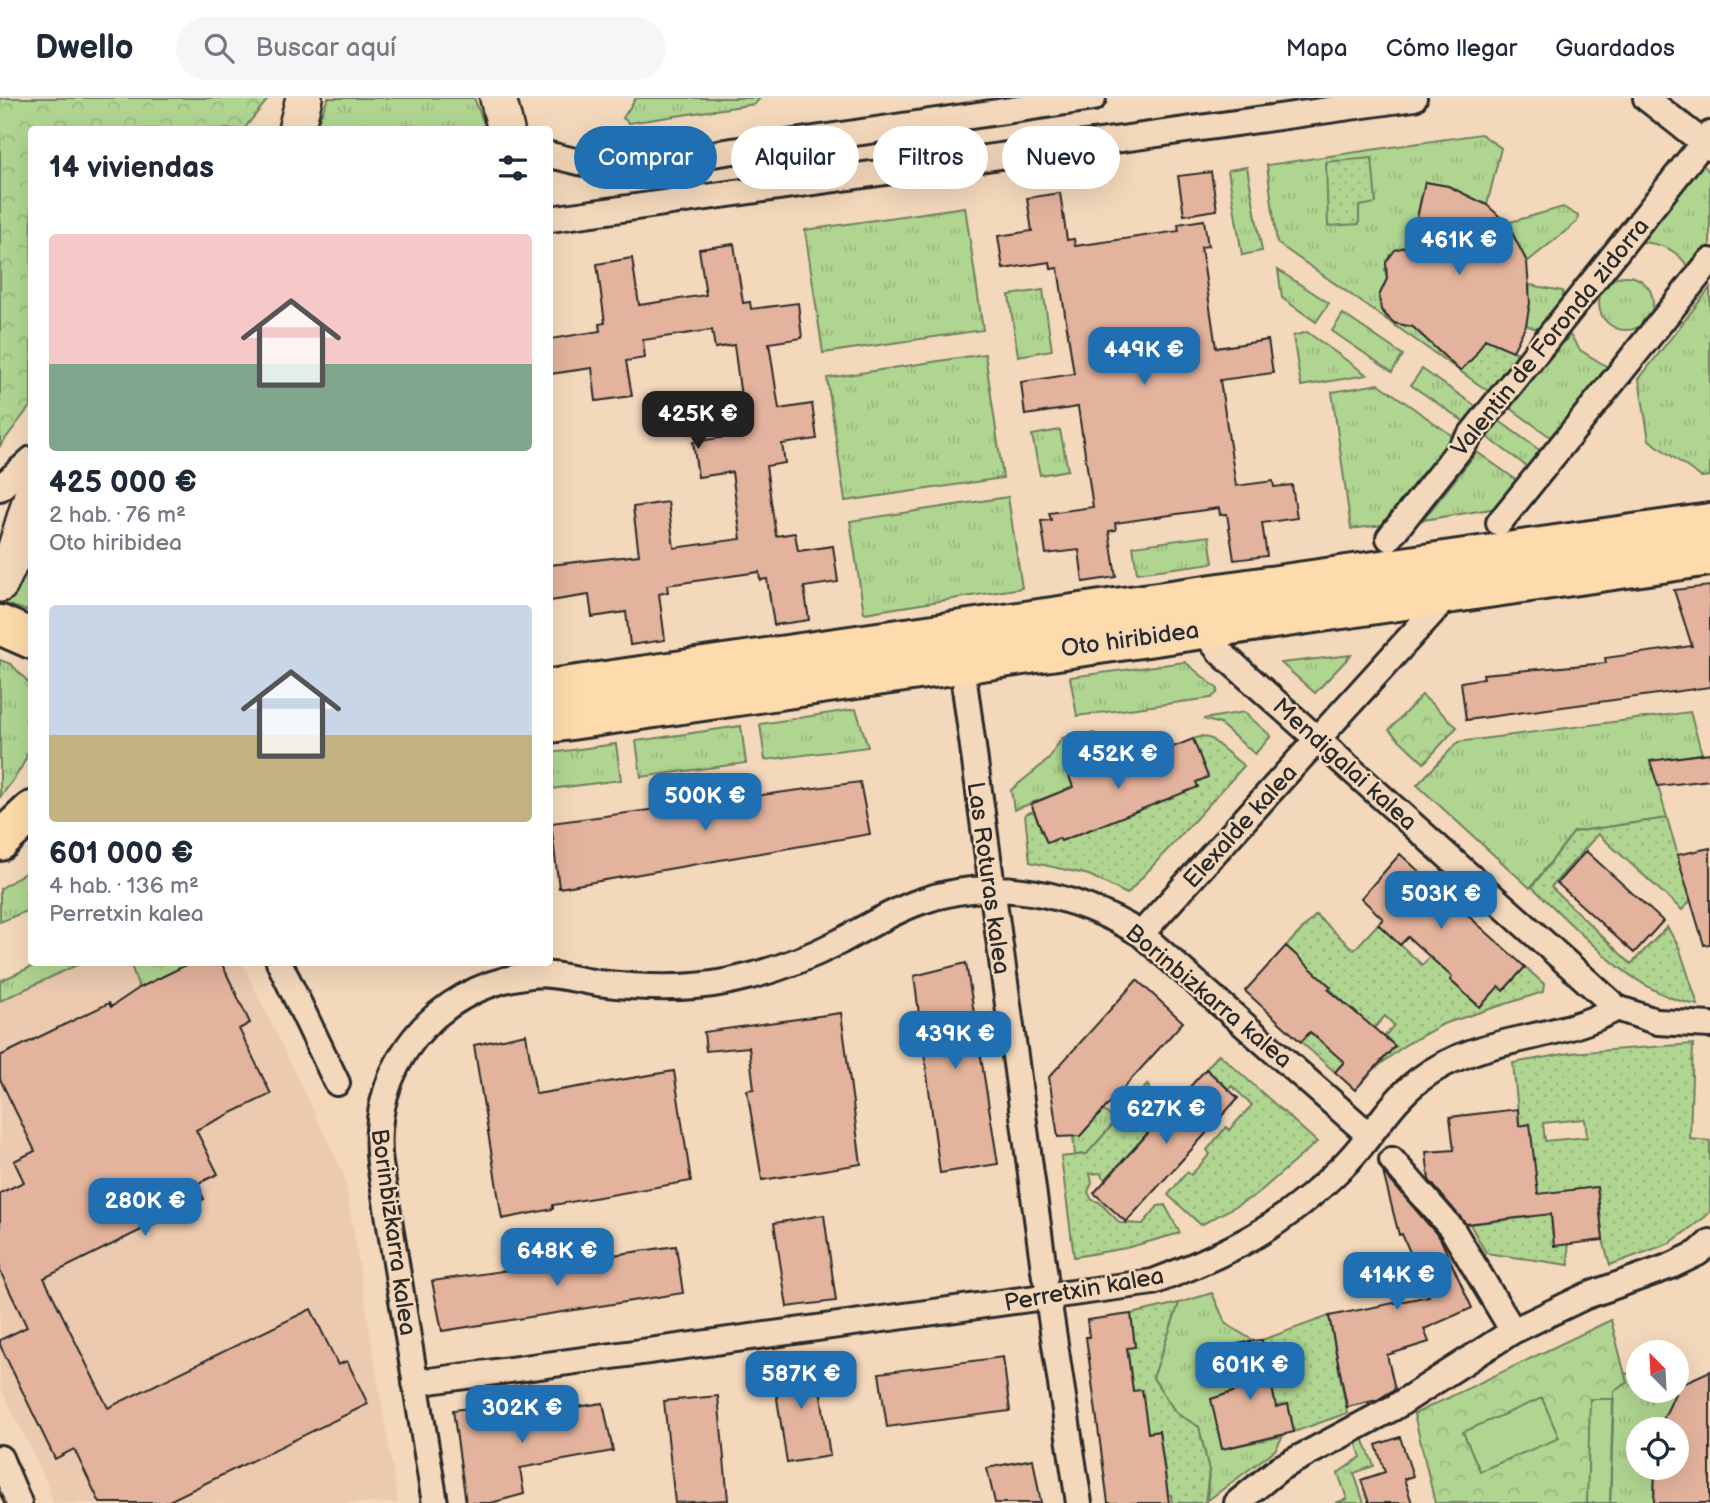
<!DOCTYPE html>
<html lang="es">
<meta charset="utf-8">
<style>
:root{--surface:#fff;--page:#f6f6f7;--text:#1f2937;--muted:#747a83;--line:#e0e1e3;--accent:#1f6fb2}
body{margin:0;font-family:"Balsamiq Sans",sans-serif;background:var(--page);color:var(--text);height:100vh;display:flex;flex-direction:column;font-size:26px;white-space:nowrap}
*{box-sizing:border-box;margin:0}
p{font-size:23px;color:var(--muted)}
.icon{flex:none;width:38px;height:38px;fill:none;stroke:currentColor;stroke-width:2;stroke-linecap:round;stroke-linejoin:round}
.map{position:relative;flex:1;overflow:hidden}
.drawer{position:absolute;left:28px;top:28px;width:525px;height:840px;display:flex;flex-direction:column;background:var(--surface);border-radius:7px;box-shadow:0 7px 28px #0002}
.drawer>*{flex:none}
.banner{position:absolute;left:574px;top:28px;width:665px;height:63px;display:flex;gap:14px}
.needle{width:46px;rotate:336deg}
.fabs{position:absolute;left:1626px;top:1242px;display:grid;gap:14px}
.fabs a{display:grid;place-items:center;width:63px;height:63px;border-radius:50%;background:var(--surface);box-shadow:0 7px 28px #0002;font-size:35px}
.price{position:absolute;translate:-50% -60px;padding:0 16px;border-radius:14px;background:var(--accent);color:#fff;font-size:23px;line-height:46px;filter:drop-shadow(0 2px 4px #0008)}
.price::after{content:'';position:absolute;left:50%;top:42px;width:21px;height:16px;margin-left:-10px;background:inherit;clip-path:polygon(0 0,100% 0,50% 100%)}
.price.selected{background:#222;color:#fff}
ul{padding:0;list-style:none}
li{display:grid;align-content:center;gap:14px;height:371px;padding:0 21px}
li span{display:grid;place-items:center;height:217px;border-radius:7px;color:#555}
li>.icon{margin-inline-start:auto}
span .icon{width:126px;height:126px;fill:#fffc;stroke-width:1}
li b{font-size:30px}
h2{display:flex;justify-content:space-between;align-items:center;height:84px;padding:0 21px;font-size:30px}
.pill{padding:0 24px;border-radius:32px;background:var(--surface);box-shadow:0 7px 28px #0002;font-size:24px;line-height:63px}
.pill.selected{background:var(--accent);color:#fff}
header{display:flex;align-items:center;gap:42px;box-sizing:border-box;height:98px;padding:0 35px;background:var(--surface);border-bottom:2px solid var(--line)}
header strong{font-size:33px}
nav{display:flex;gap:38px;margin-inline-start:auto;font-size:24px}
.search{width:490px;height:63px;background:var(--page);display:flex;align-items:center;gap:18px;box-sizing:border-box;padding:0 24px;border-radius:38px;color:var(--muted);font-size:26px}
.map>svg:first-child{display:block}
.built{fill:#ebcaaf}
.grass{fill:url(#grass-tufts);stroke:#6e805e;stroke-width:2}
.park{fill:url(#park-crowns);stroke:#6e805e;stroke-width:2}
.garden{fill:url(#garden-dots);stroke:#6e805e;stroke-width:2;fill-rule:evenodd}
.pitch{fill:#b0d591;stroke:#6e805e;stroke-width:2}
.building{fill:#e4b39d;stroke:#2b2b2b;stroke-width:2}
.lines{fill:none;stroke-linecap:round;stroke-linejoin:round}
.street-casing{stroke:#2b2b2b;stroke-width:30}
.secondary-casing{stroke:#2b2b2b;stroke-width:40}
.primary-casing{stroke:#2b2b2b;stroke-width:44}
.street{stroke:#f4d8bb;stroke-width:24}
.secondary{stroke:#f4d8bb;stroke-width:35}
.primary{stroke:#fedbac;stroke-width:38}
.labels{text-anchor:middle;stroke-width:5;stroke-linejoin:round;paint-order:stroke}
.street-label{font-size:24px;fill:#2b2b2b;stroke:#f4d8bb}
</style>
<header>
<strong>Dwello</strong>
<div class="search"><svg class="icon" aria-label="search" viewBox="0 0 24 24"><circle cx="10" cy="10" r="6"/><path d="M15 15l6 6"/></svg>Buscar aquí</div>
<nav><a>Mapa</a><a>Cómo llegar</a><a>Guardados</a></nav>
</header>
<div class="map">
<svg width="1710" height="1405" viewBox="0 0 1710 1405">
<defs>
<pattern id="grass-tufts" width="24" height="20" patternUnits="userSpaceOnUse" patternTransform="scale(1.75)"><rect width="24" height="20" fill="#b0d591"/><path d="M3 7l-1-3M5 7V3M7 7l1-3M15 17l-1-3M17 17v-4M19 17l1-3" fill="none" stroke="#98b77d"/></pattern>
<pattern id="park-crowns" width="20" height="18" patternUnits="userSpaceOnUse" patternTransform="scale(1.75)"><rect width="20" height="18" fill="#b0d591"/><path d="M2 6a3 3 0 1 1 6 0M12 15a3 3 0 1 1 6 0" fill="none" stroke="#98b77d"/></pattern>
<pattern id="garden-dots" width="8" height="8" patternUnits="userSpaceOnUse" patternTransform="scale(1.75)"><rect width="8" height="8" fill="#b0d591"/><path d="M2 2h.1M6 6h.1" fill="none" stroke="#98b77d" stroke-width="1.8" stroke-linecap="round"/></pattern>
</defs>
<rect width="100%" height="100%" fill="#f4d8bb"/>
<filter id="ink" filterUnits="userSpaceOnUse"><feTurbulence type="fractalNoise" baseFrequency=".0143" numOctaves="2"/><feDisplacementMap in="SourceGraphic" scale="14" xChannelSelector="R" yChannelSelector="G"/><feConvolveMatrix kernelMatrix="1 2 1 2 8 2 1 2 1" color-interpolation-filters="sRGB"/></filter>
<g filter="url(#ink)">
<path class="built" d="M40,865H242L344,1076L398,1405H53L44,1378L0,1289V883Z"/>
<path class="grass" d="M328,0H474L486,31H315Z
M636,0H760L755,6L629,25L623,20Z
M1481,36L1501,50L1487,107L1448,88L1425,84L1410,149L1390,157L1385,172L1387,181L1379,198L1386,220L1394,225L1413,229L1460,273L1277,145L1267,67Z
M1702,65L1710,75V148L1691,173C1678,152 1664,146 1641,144Z
M1247,69L1262,153L1242,157L1228,72Z
M965,109L983,232L823,255L805,132Z
M1563,109L1578,118L1577,124L1527,164L1507,125Z
M1278,172L1329,205L1316,224L1282,200Z
M1599 205a27 27 0 1 1 54 0a27 27 0 1 1-54 0Z
M1530,187L1563,193L1561,210L1542,233L1526,227Z
M1710,190V378L1701,379L1649,342L1639,281Z
M1043,192L1052,252L1018,258L1009,197Z
M1343,216L1403,257L1392,274L1332,233Z
M1307,234L1367,277L1301,288L1293,238Z
M1570,237L1580,252L1609,270L1553,341L1509,309Z
M985,256L1003,380L845,403L827,280Z
M1422,271L1480,311L1469,327L1411,287Z
M1379,286L1457,341L1391,426L1351,431L1332,294Z
M1498,322L1546,357L1533,373L1487,339Z
M1060,332L1068,372L1040,377L1032,337Z
M1477,354L1522,386L1503,409L1423,422Z
M1008,399L1022,490L864,515L850,423Z
M1209,438L1213,465L1137,475L1133,448Z
M31,442V514L6,506Z
M1351,557L1315,595L1281,565Z
M0,562L11,566L31,587C32,644 38,653 0,699Z
M1185,564L1218,591L1217,595L1211,600L1077,618L1070,579Z
M856,611L868,649L765,662L760,626Z
M1244,614L1271,638L1255,656L1220,626L1203,621Z
M1690,614L1702,656L1651,663L1667,720L1574,734L1530,790L1417,687L1458,644Z
M741,628L746,665L641,679L636,643Z
M1094,635L1112,674L1103,677L1096,661L1067,672L1073,689L1014,712L1011,692L1048,662L1062,640Z
M616,646L621,682L550,691V655Z
M31,771V811L0,824V791Z
M130,864L192,865L139,890Z
M40,865H81L0,903V883Z
M1103,1012L1116,1023L1087,1056L1075,1057L1073,1038L1081,1037Z
M1212,1195L1226,1226L1254,1243L1231,1247L1239,1292L1222,1351L1283,1338L1275,1352L1207,1403L1209,1373L1199,1329L1176,1315L1153,1280L1179,1205Z
M1624,1275L1638,1278V1293H1676L1661,1332H1638V1370H1655L1654,1405H1610L1613,1301L1614,1293L1627,1285Z
M1363,1340L1374,1368L1354,1375L1364,1405H1335L1347,1401L1338,1375L1361,1359L1356,1344Z"/>
<path class="park" d="M0,0H269L244,31L32,32L31,307L0,348Z
M1422,597L1457,629L1424,665L1389,632Z
M1611,1222L1627,1285L1614,1293L1610,1405H1435L1414,1316Z"/>
<path class="garden" d="M1372,60L1376,105L1359,108V126L1328,128L1326,64Z
M1485,241L1523,257L1492,296L1460,273L1474,259Z
M1202,638L1211,641L1244,668L1127,796L1089,777L1030,764L1025,716L1034,713L1047,745L1059,740L1061,743L1197,689L1196,684L1208,679L1193,641Z
M1667,720L1691,802L1682,812L1598,736L1551,789L1631,866L1667,829L1679,849L1698,907C1634,898 1578,831 1532,789L1574,734Z
M1316,817L1354,852L1378,826L1422,867L1430,859L1452,879L1450,882L1479,909L1492,895L1488,879L1504,892L1525,869L1544,886L1543,894L1443,926L1405,947L1372,973L1395,948L1385,938L1394,927L1385,918L1335,974L1301,944L1310,934L1321,944L1351,911L1286,848Z
M1693,946L1690,1041L1710,1043V1114L1705,1119L1670,1145L1610,1167L1603,1142L1597,1089L1548,1095L1554,1147L1568,1146L1569,1167L1486,1155L1470,1126L1529,1119L1513,965L1570,955ZM1585,1021L1587,1039L1545,1043L1543,1025Z
M1219,956L1317,1044L1256,1097L1201,1127L1168,1097L1187,1074L1191,1077L1210,1056L1207,1052L1226,1029L1229,1032L1252,1007L1232,988L1229,991L1206,971Z
M1148,986L1155,1027L1105,1082L1100,1075L1090,1076L1092,1085L1088,1094L1092,1102L1099,1104L1120,1125L1143,1126L1158,1108L1165,1107L1180,1135L1126,1150L1074,1159L1061,1059L1087,1056Z
M1179,1205L1153,1280L1176,1315L1199,1329L1209,1373L1205,1405H1172L1171,1397H1168L1159,1334L1148,1335L1133,1293L1127,1250L1135,1248L1131,1216Z
M1329,1218L1347,1315L1294,1334L1288,1306L1276,1309L1262,1242Z"/>
<path class="pitch" d="M1542,1300L1559,1340L1480,1373L1463,1334Z
M1590,1301H1613L1610,1405H1587Z"/>
<path class="building" d="M1211,74L1217,112L1184,117L1178,78Z
M1425,84L1448,88L1487,107L1507,125L1527,164L1530,205L1526,227L1513,253L1485,241L1474,259L1460,273L1413,229L1394,225L1381,212L1379,198L1387,181L1386,164L1395,152L1411,147Z
M1060,95L1067,142L1074,141L1075,148L1179,133L1178,126L1204,122L1208,148L1201,149L1216,250L1268,242L1273,275L1220,282L1236,388L1273,383L1274,389L1292,387L1297,420L1262,425L1267,458L1234,462L1227,416L1220,417L1219,410L1115,425L1116,432L1109,433L1116,479L1083,484L1079,452L1046,456L1041,423L1051,422L1049,415L1093,409L1078,309L1025,317L1021,284L1074,276L1058,170L1051,171L1050,164L1003,171L998,138L1032,133L1027,100Z
M734,146L743,205L750,204L751,211L798,205L802,240L769,245L779,311L812,306L817,341L782,346L785,365L766,368L776,438L795,435L798,453L833,448L838,484L804,489L809,522L774,527L767,481L760,482L759,474L667,487L668,494L659,496L665,542L630,547L626,514L592,519L589,497L550,503V467L639,457L633,409L668,404L674,450L741,441L732,374L698,379L693,344L739,337L738,330L745,329L734,247L715,250L712,232L643,242L645,260L626,263L632,298L596,303L592,270L550,276V241L600,233L599,226L605,225L597,166L632,160L639,207L706,197L699,151Z
M1710,488V589L1466,622L1461,584L1484,580L1483,576L1606,565L1605,560L1692,548L1674,492Z
M1193,641L1208,679L1196,684L1198,689L1061,743L1059,740L1047,745L1031,706L1073,689L1067,672L1096,661L1103,677Z
M1710,655V682L1658,688L1650,663Z
M860,684L870,736L559,790L551,725Z
M1710,750V846L1704,847L1677,757Z
M1586,753L1663,823L1634,855L1557,785Z
M1400,756L1525,869L1503,893L1499,888L1480,909L1450,882L1452,879L1408,839L1400,847L1378,826L1383,821L1361,800Z
M1286,848L1331,889L1328,891L1395,948L1355,992L1335,974L1344,964L1310,934L1301,944L1245,893Z
M192,864H221L250,925L239,931L271,996L196,1032L218,1076L197,1086L204,1101L44,1180L108,1310L311,1211L338,1267L347,1263L368,1306L165,1405H100L74,1351L55,1361L0,1247V1242L27,1229L0,1173V1095L24,1084L14,1063L35,1053L0,981V958L109,905L111,909L139,890Z
M966,865L998,1066L940,1075L914,878Z
M1137,882L1183,924L1080,1038L1058,1039L1049,979Z
M841,915L861,1066L762,1082L747,992L754,991L749,949L706,953L704,934Z
M526,936L536,996L674,973L691,1083L553,1107V1111L502,1121L474,947Z
M1206,971L1238,1000L1126,1124L1094,1095Z
M1518,1011L1519,1028L1530,1026L1538,1096L1597,1089L1603,1142L1554,1148L1551,1116L1466,1126L1429,1082L1426,1054L1454,1052L1450,1019Z
M1383,1074L1440,1140L1472,1210L1424,1231L1429,1244L1387,1257L1395,1291L1377,1302L1347,1309L1329,1218L1429,1198L1402,1136L1399,1137Z
M824,1117L836,1203L787,1209L774,1125Z
M676,1148L683,1195L442,1233L432,1183Z
M1131,1216L1135,1249L1127,1250L1133,1293L1142,1292L1148,1335L1159,1333L1169,1405H1108L1086,1239H1089L1087,1222Z
M1262,1242L1276,1309L1288,1306L1294,1334L1222,1351L1211,1301L1239,1292L1231,1247Z
M1003,1259L1010,1313L887,1329L879,1275Z
M816,1262L830,1358L787,1365L772,1268Z
M1710,1273V1405H1654L1655,1370H1676V1332H1661L1662,1324L1679,1287Z
M718,1298L728,1402L675,1405L664,1303Z
M509,1305L511,1319L603,1305L613,1353L520,1370L524,1396L491,1405H466L453,1312Z
M1400,1339L1413,1378L1404,1381L1412,1405H1369L1361,1382L1385,1374L1376,1347Z
M1033,1361L1041,1405H995L987,1370Z"/>
<g class="lines">
<g class="street-casing">
<path id="street" d="M1646,0L1710,50
M550,57L583,65L631,68L1093,0
M550,121L1414,0
M0,390L32,361
M1499,425L1710,163
M1389,440L1710,36
M1201,530L1220,554L1617,910L1658,924L1710,927
M965,590L1045,1179
M1141,836L1450,495
M279,864L337,985
M1392,1062L1452,1131L1513,1233
M1048,1200L1079,1405
M415,1285L1153,1184C1235,1153 1282,1129 1345,1066C1372,1039 1389,1005 1419,982C1478,936 1555,945 1617,910
M0,1360L19,1405
M435,1405L380,1066C368,970 434,889 530,877C551,874 577,882 598,885C642,890 686,892 730,883C768,875 804,862 839,844C865,830 891,814 919,804C994,776 1076,796 1141,836L1368,1036
M1237,1405L1280,1370L1395,1309L1513,1233L1586,1198L1671,1168L1698,1155L1710,1144"/>
</g>
<g class="secondary-casing">
<path id="secondary" d="M498,0L506,32
M296,32L304,0
M0,486L14,456L32,397"/>
</g>
<g class="primary-casing">
<path id="primary" d="M0,527L32,541
M550,591L1710,425
M550,625L1710,458
M0,743L32,713"/>
</g>
<use href="#street" class="street"/>
<use href="#secondary" class="secondary"/>
<use href="#primary" class="primary"/>
</g>
</g>
<g class="labels">
<g class="street-label">
<text transform="translate(1550 239) rotate(-51)" y="8">Valentin de Foronda zidorra</text>
<text transform="translate(1130 541) rotate(-8)" y="8">Oto hiribidea</text>
<text transform="translate(1345 666) rotate(42)" y="8">Mendigalai kalea</text>
<text transform="translate(1240 728) rotate(-48)" y="8">Elexalde kalea</text>
<text transform="translate(989 780) rotate(82)" y="8">Las Roturas kalea</text>
<text transform="translate(1209 898) rotate(40)" y="8">Borinbizkarra kalea</text>
<text transform="translate(394 1134) rotate(82)" y="8">Borinbizkarra kalea</text>
<text transform="translate(1084 1191) rotate(-10)" y="8">Perretxin kalea</text>
</g>
</g>
</svg>
<div class="fabs">
<a><svg class="needle" viewBox="-14 -14 28 28"><path d="M0-13l5 13h-10z" fill="#e53935"/><path d="M0 13l5-13h-10z" fill="#747a83"/></svg></a>
<a><svg class="icon" aria-label="locate" viewBox="0 0 24 24"><circle cx="12" cy="12" r="6"/><path d="M12 2v4M12 18v4M2 12h4M18 12h4"/></svg></a>
</div>
<b class="price" style="left:1459px;top:179px">461K €</b>
<b class="price" style="left:1144px;top:289px">449K €</b>
<b class="price selected" style="left:698px;top:353px">425K €</b>
<b class="price" style="left:1118px;top:693px">452K €</b>
<b class="price" style="left:705px;top:735px">500K €</b>
<b class="price" style="left:1441px;top:833px">503K €</b>
<b class="price" style="left:955px;top:973px">439K €</b>
<b class="price" style="left:1166px;top:1048px">627K €</b>
<b class="price" style="left:145px;top:1140px">280K €</b>
<b class="price" style="left:557px;top:1190px">648K €</b>
<b class="price" style="left:1397px;top:1214px">414K €</b>
<b class="price" style="left:1250px;top:1304px">601K €</b>
<b class="price" style="left:801px;top:1313px">587K €</b>
<b class="price" style="left:522px;top:1347px">302K €</b>
<div class="banner">
<a class="pill selected">Comprar</a>
<a class="pill">Alquilar</a>
<a class="pill">Filtros</a>
<a class="pill">Nuevo</a>
</div>
<section class="drawer">
<h2>14 viviendas<svg class="icon" aria-label="filters" viewBox="0 0 24 24"><path d="M4 7h16M4 17h16"/><circle cx="9" cy="7" r="2"/><circle cx="15" cy="17" r="2"/></svg></h2>
<ul>
<li><span style="background:linear-gradient(#f6c9c9 60%,#7fa58c 0)"><svg class="icon" aria-label="home" viewBox="0 0 24 24"><path d="M3 11l9-7 9 7M6 9v11h12V9"/></svg></span><div><b>425 000 €</b><p>2 hab. · 76 m²</p><p>Oto hiribidea</p></div></li>
<li><span style="background:linear-gradient(#c9d6e8 60%,#c2b280 0)"><svg class="icon" aria-label="home" viewBox="0 0 24 24"><path d="M3 11l9-7 9 7M6 9v11h12V9"/></svg></span><div><b>601 000 €</b><p>4 hab. · 136 m²</p><p>Perretxin kalea</p></div></li>
</ul>
</section>
</div>
